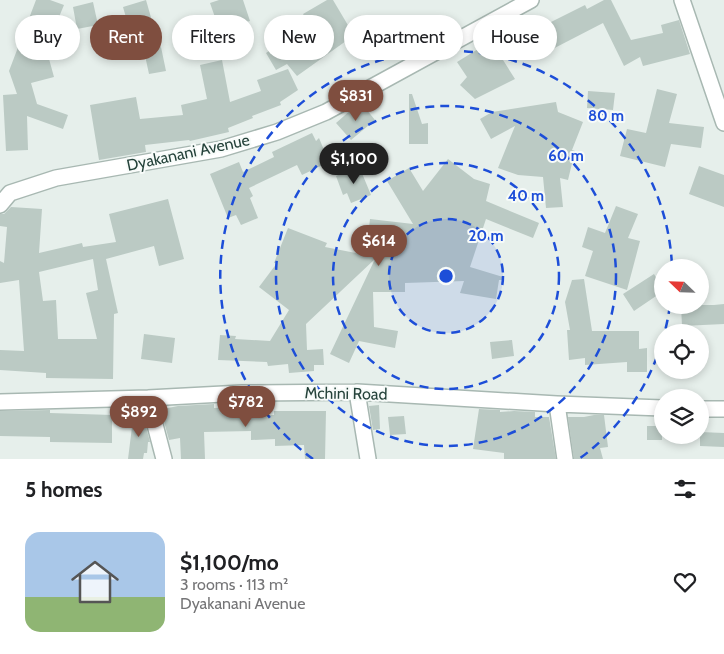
<!DOCTYPE html>
<meta charset="utf-8">
<style>
:root{--surface:#fff;--page:#f6f6f6;--text:#202124;--muted:#757577;--accent:#7f4e3f}
body{margin:0;font-family:Cabin,sans-serif;background:var(--page);color:var(--text);height:100vh;display:flex;flex-direction:column;font-size:19px;white-space:nowrap}
*{box-sizing:border-box;margin:0}
p{font-size:16px;color:var(--muted)}
.icon{flex:none;width:28px;height:28px;fill:none;stroke:currentColor;stroke-width:2;stroke-linecap:round;stroke-linejoin:round}
.map{position:relative;height:459px;overflow:hidden}
.sheet{display:flex;flex-direction:column;background:var(--surface);flex:1}
.sheet>*{flex:none}
.guide{position:absolute;left:15px;top:15px;width:695px;height:45px;display:flex;gap:10px}
.needle{width:32px;rotate:293deg}
.buttons{position:absolute;left:654px;top:259px;display:grid;gap:10px}
.buttons a{display:grid;place-items:center;width:55px;height:55px;border-radius:50%;background:var(--surface);box-shadow:0 2px 8px #0003;font-size:25px}
.price{position:absolute;translate:-50% -42px;padding:0 11px;border-radius:18px;background:var(--accent);color:#fff;font-size:16px;line-height:32px;filter:drop-shadow(0 1px 2px #0008)}
.price::after{content:'';position:absolute;left:50%;top:30px;width:15px;height:11px;margin-left:-8px;background:inherit;clip-path:polygon(0 0,100% 0,50% 100%)}
.price.on{background:#222;color:#fff}
ul{padding:0;list-style:none}
li{display:flex;align-items:center;gap:15px;height:125px;padding:0 25px}
li span{display:grid;place-items:center;flex:none;width:140px;height:100px;border-radius:15px;color:#555}
li>.icon{margin-inline-start:auto}
span .icon{width:60px;height:60px;fill:#fffc;stroke-width:1}
li b{font-size:21px}
h2{display:flex;justify-content:space-between;align-items:center;height:60px;padding:0 25px;font-size:21px}
.chip{padding:0 18px;border-radius:22px;background:var(--surface);box-shadow:0 2px 8px #0003;font-size:18px;line-height:45px}
.chip.on{background:var(--accent);color:#fff}
.map>svg:first-child{display:block}
.building{fill:#bbcac4;fill-rule:evenodd}
.lines{fill:none;stroke-linecap:round;stroke-linejoin:round}
.minor-casing{stroke:#a8b8b2;stroke-width:18}
.minor{stroke:#fff;stroke-width:15}
.ring{fill:none;stroke:#1d4ed8;stroke-width:2.5;stroke-dasharray:9 6}
.labels{text-anchor:middle;stroke-width:4;stroke-linejoin:round;paint-order:stroke}
.street-label{font-size:16px;fill:#24423a;stroke:#f7fbf9}
.centre{fill:#1d4ed8;stroke:#f7fbf9;stroke-width:2.5}
.ring-label{font-size:15px;text-anchor:middle;font-weight:bold;fill:#1d4ed8;stroke:#f7fbf9;stroke-width:4;stroke-linejoin:round;paint-order:stroke}
</style>
<div class="map">
<svg width="724" height="459" viewBox="0 0 724 459">
<rect width="100%" height="100%" fill="#e6efeb"/>
<path class="building" d="M36,0H50L64,5L46,48L54,77L31,83L37,104L68,115L63,129L27,116L28,150L6,151L3,95L17,94L9,71Z
M146,0L152,21L129,28L123,7Z
M219,0H243L250,21L236,25L234,18L217,23L210,3Z
M327,0H333L352,32L369,21L379,37L361,49L353,36L297,76L287,64L276,70L266,53L309,24L303,14Z
M604,0H611L631,40L663,33L661,25L679,20L690,54L643,66L640,57L624,66L603,23L541,55L529,31L542,24L543,26L585,5L587,9Z
M93,2L98,25L77,29L73,7Z
M491,41L515,79L475,99L460,85L467,77L457,62Z
M161,47L166,71L149,74L144,51Z
M222,60L230,102L261,91L257,80L288,69L298,90L280,102L281,105L252,116L253,118L228,128L229,132L190,141L189,140L145,145L146,152L99,160L90,105L136,97L140,119L183,115L181,105L207,99L200,65Z
M657,89L677,94L669,123L704,127L701,148L671,144L665,167L620,156L627,129L646,133Z
M588,91L615,93L613,110L587,108Z
M409,94H412L422,124L428,123V144H409Z
M556,102L558,112L583,122L572,150L575,151L568,180L560,178L563,207L546,208L543,177L518,175L498,168L515,126L491,139L480,119L492,112Z
M362,104L375,120L351,140L336,123L352,109L354,111Z
M312,133L316,141L319,138L329,162L302,175L297,165L249,188L253,196L250,198L258,218L241,225L236,215L228,218L210,174L239,162L243,172L274,157L272,152Z
M448,159L474,179L490,184L486,201L539,223L533,238L486,219L470,267L503,277V280H499L496,299L460,293L464,281L405,283V292H373L374,327L398,331L395,348L359,341L349,363L330,354L375,259L306,324L307,350L323,349L324,365H314V371L289,373L288,364L268,366L267,362L218,360L220,335L236,336L235,339L270,341L289,310L259,287L277,263H274L288,228L327,243L325,247L366,255L370,219L413,224L387,181L409,168L423,191Z
M359,166L371,195L351,203L347,193L343,195L336,176Z
M699,166L724,175V207L689,194Z
M168,199L184,259L159,266L154,246L106,259L118,313L114,314L113,379L46,378V373L0,370V350L24,351L19,280L0,283V261L4,263L7,227L0,226V214H4L11,207L42,209L39,253L82,243L83,247L116,242L109,214ZM93,259L98,290L86,293L97,339H58L56,300L43,301L39,272Z
M616,206L638,214L628,238L640,241L627,290L585,276L593,251L582,247L588,227L605,233Z
M654,274L662,288V292L634,311L623,294Z
M584,279L592,331H639V349L647,348V372H627V362L585,365V358L569,360L567,330H570L565,302L572,280Z
M724,304V324L682,326L681,305H714Z
M144,334L175,338L172,363L141,359Z
M512,340L514,356L492,359L490,342Z
M214,404V408L232,407V416L274,415V411H326L325,459H305L304,445L275,446V439L251,440V431L204,432L205,459H181L180,438L169,440L163,418H164L163,409L178,406Z
M379,405L380,429L373,430L369,406Z
M479,409L500,410V412L514,411L535,412V417H549L556,459H504V453L473,449Z
M50,410V413L112,415V443L50,442V437L0,436V411Z
M134,411L142,412L150,442H148L147,453H144L143,459H128Z
M594,415H604L608,447L600,448L603,459H574L568,417H584Z
M404,416L406,434L390,435L388,417Z
M647,426H662V440H647Z
M700,432L724,433V447L700,446Z"/>
<g class="lines">
<g class="minor-casing">
<path id="minor" d="M682,0L724,123
M0,205L10,193L56,178L221,149L277,132L326,112L531,0
M357,392L368,459
M148,398L164,459
M0,402L148,398L242,393L357,392L557,404L662,408
M557,404L565,459
M700,409H724"/>
</g>
<use href="#minor" class="minor"/>
</g>
<circle cx="446" cy="276" r="57" fill="#1d4ed8" fill-opacity=".12"/>
<g class="ring">
<circle cx="446" cy="276" r="57"/>
<circle cx="446" cy="276" r="113"/>
<circle cx="446" cy="276" r="170"/>
<path d="M670 305A226 226 0 0 1 665 331M662 342A226 226 0 0 1 579 459M313 459A226 226 0 1 1 672 266"/>
</g>
<g class="labels">
<g class="street-label">
<text transform="translate(188 152) rotate(-12)" y="6">Dyakanani Avenue</text>
<text transform="translate(346 393) rotate(1)" y="6">Mchini Road</text>
</g>
</g>
<circle cx="446" cy="276" r="8" class="centre"/>
<g class="ring-label">
<text x="606" y="121">80 m</text>
<text x="566" y="161">60 m</text>
<text x="526" y="201">40 m</text>
<text x="486" y="241">20 m</text>
</g>
</svg>
<div class="buttons">
<a><svg class="needle" viewBox="-14 -14 28 28"><path d="M0-13l5 13h-10z" fill="#e53935"/><path d="M0 13l5-13h-10z" fill="#757577"/></svg></a>
<a><svg class="icon" aria-label="locate" viewBox="0 0 24 24"><circle cx="12" cy="12" r="6"/><path d="M12 2v4M12 18v4M2 12h4M18 12h4"/></svg></a>
<a><svg class="icon" aria-label="layers" viewBox="0 0 24 24"><path d="M12 4l9 5-9 5-9-5zM3 14l9 5 9-5"/></svg></a>
</div>
<b class="price" style="left:356px;top:122px">$831</b>
<b class="price on" style="left:354px;top:185px">$1,100</b>
<b class="price" style="left:379px;top:267px">$614</b>
<b class="price" style="left:246px;top:428px">$782</b>
<b class="price" style="left:139px;top:438px">$892</b>
<div class="guide">
<a class="chip">Buy</a>
<a class="chip on">Rent</a>
<a class="chip">Filters</a>
<a class="chip">New</a>
<a class="chip">Apartment</a>
<a class="chip">House</a>
</div>
</div>
<section class="sheet">
<h2>5 homes<svg class="icon" aria-label="filters" viewBox="0 0 24 24"><path d="M4 7h16M4 17h16"/><circle cx="9" cy="7" r="2"/><circle cx="15" cy="17" r="2"/></svg></h2>
<ul>
<li><span style="background:linear-gradient(#a9c7e8 65%,#8fb573 0)"><svg class="icon" aria-label="home" viewBox="0 0 24 24"><path d="M3 11l9-7 9 7M6 9v11h12V9"/></svg></span><div><b>$1,100/mo</b><p>3 rooms · 113 m²</p><p>Dyakanani Avenue</p></div><svg class="icon" aria-label="heart" viewBox="0 0 24 24"><path d="M12 20l-8-8c-3-5 5-10 8-4 3-6 11-1 8 4z"/></svg></li>
</ul>
</section>
